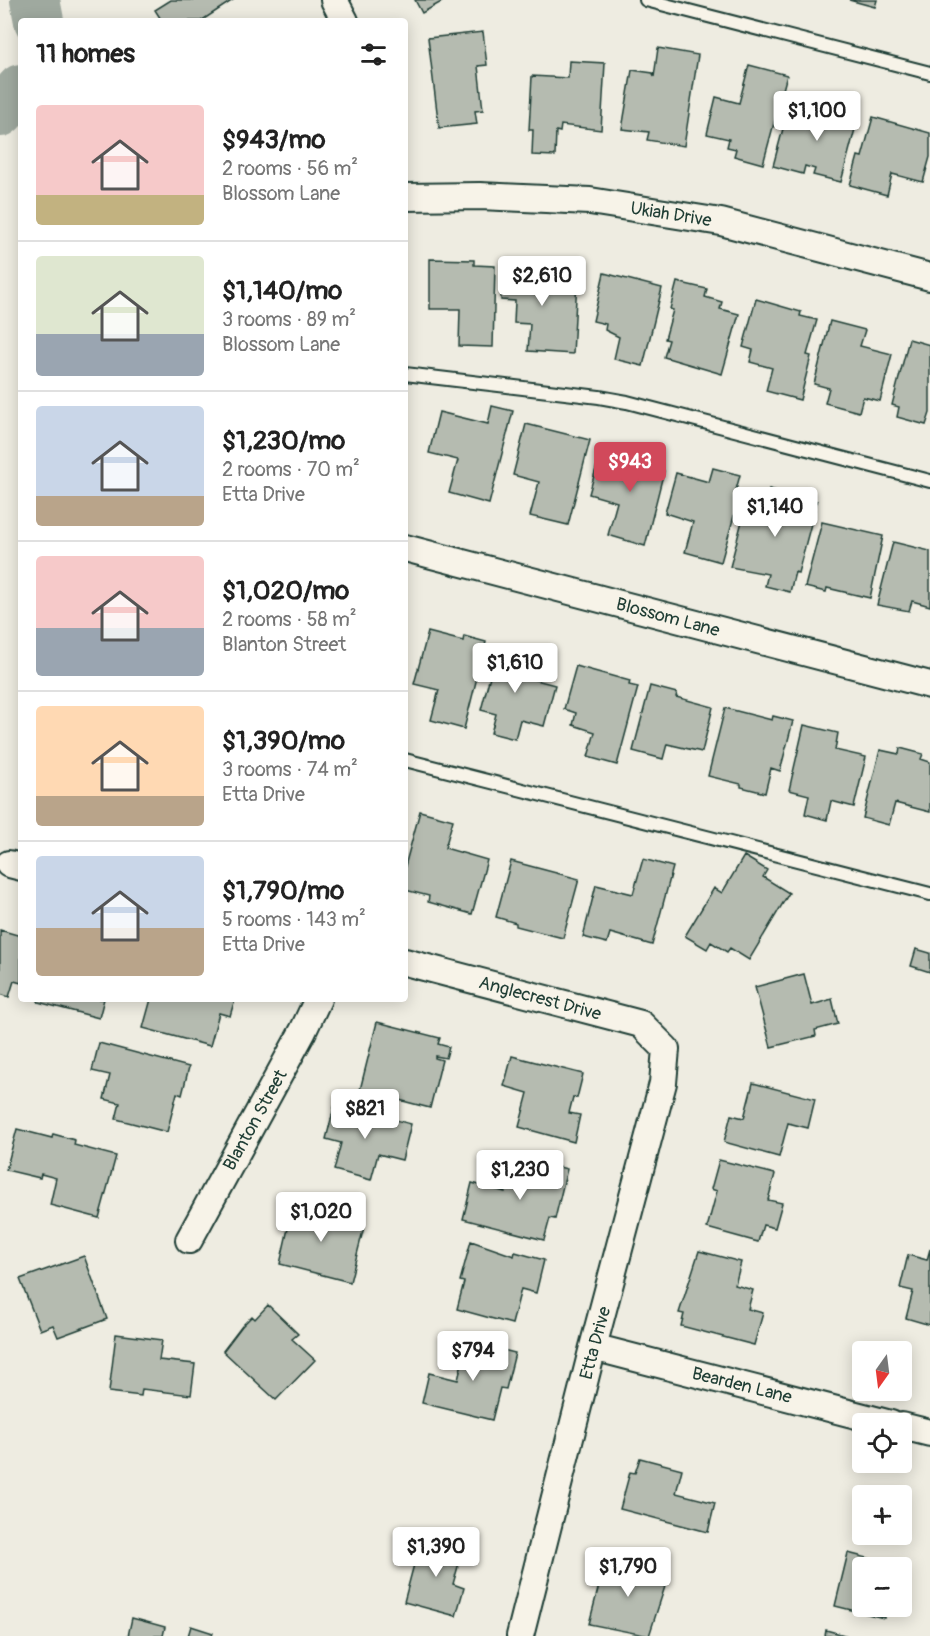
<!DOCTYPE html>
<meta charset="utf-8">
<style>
:root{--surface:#fff;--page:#f2f2f2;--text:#222;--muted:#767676;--line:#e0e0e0;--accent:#d1495b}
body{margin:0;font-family:Pangolin,sans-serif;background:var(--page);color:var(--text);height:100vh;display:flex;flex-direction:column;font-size:22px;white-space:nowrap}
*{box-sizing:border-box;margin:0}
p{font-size:20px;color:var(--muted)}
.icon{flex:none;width:33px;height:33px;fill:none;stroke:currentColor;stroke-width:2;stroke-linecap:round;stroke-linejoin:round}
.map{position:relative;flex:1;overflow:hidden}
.panel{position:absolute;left:18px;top:18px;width:390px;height:984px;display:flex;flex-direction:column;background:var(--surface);border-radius:6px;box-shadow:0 3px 15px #0003}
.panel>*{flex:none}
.needle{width:39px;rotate:194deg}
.fabs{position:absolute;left:852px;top:1341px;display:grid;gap:12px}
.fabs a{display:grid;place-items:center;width:60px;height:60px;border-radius:6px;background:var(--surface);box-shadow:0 3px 15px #0003;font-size:30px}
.price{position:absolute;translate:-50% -51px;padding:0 14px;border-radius:6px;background:#fff;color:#222;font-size:20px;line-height:39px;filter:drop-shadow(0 2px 3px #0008)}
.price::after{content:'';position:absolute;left:50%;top:36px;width:18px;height:14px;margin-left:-9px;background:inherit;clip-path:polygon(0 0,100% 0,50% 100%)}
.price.on{background:var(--accent);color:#fff}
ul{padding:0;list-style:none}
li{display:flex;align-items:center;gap:18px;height:150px;padding:0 18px}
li+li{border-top:2px solid var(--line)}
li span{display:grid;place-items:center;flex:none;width:168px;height:120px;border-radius:6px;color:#555}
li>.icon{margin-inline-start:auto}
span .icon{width:72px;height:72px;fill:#fffc;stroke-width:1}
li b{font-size:26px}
h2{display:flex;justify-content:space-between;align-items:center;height:72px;padding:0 18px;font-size:26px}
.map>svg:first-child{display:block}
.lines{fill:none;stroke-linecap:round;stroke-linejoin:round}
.river{stroke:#9fa99f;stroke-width:50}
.building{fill:#b5bbb0;stroke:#1f3d34;stroke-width:1.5}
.lane-casing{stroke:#1f3d34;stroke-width:16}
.street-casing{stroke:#1f3d34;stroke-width:30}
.lane{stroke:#f7f3e8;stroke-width:12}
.street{stroke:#f7f3e8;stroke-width:26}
.labels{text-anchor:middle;stroke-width:4.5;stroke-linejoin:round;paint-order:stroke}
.street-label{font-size:18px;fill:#1f3d34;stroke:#f7f3e8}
</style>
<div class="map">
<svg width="930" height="1636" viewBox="0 0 930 1636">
<rect width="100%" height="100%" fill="#eeece1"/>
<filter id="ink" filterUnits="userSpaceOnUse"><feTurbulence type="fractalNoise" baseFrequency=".0167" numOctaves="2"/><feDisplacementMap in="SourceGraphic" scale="12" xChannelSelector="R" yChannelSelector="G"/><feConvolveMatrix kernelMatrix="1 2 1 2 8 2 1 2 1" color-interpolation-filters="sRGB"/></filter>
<g filter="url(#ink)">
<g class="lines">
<path class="river" d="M35,0L39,21
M0,112L21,89"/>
</g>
<path class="building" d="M171,0H233L201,21H162L155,10Z
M415,0H445L422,13Z
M849,0H877L875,7Z
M483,32L487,65L478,66L483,110L475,111L477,124L439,128L428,38Z
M658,48L698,55L684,146L647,140L649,132L622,129L632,70L653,73L654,77Z
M569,61L605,63L601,130L561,125L560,132L556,131L555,156L532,155L533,130H529L532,76L568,78Z
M749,65L787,75L763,164L734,156L736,149L727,147L729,139L707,134L716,97L739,103Z
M824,104L859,114L841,182L813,175L815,169L805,166L803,174L773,166L788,110L820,119Z
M873,117L930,133V157L923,182L892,174L887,195L850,185L858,156L862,157Z
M430,259L474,260V265L495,266L493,347L459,346L460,309H430Z
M503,265L546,267V279L577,280L573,354L528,351L530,324L514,323L515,301L501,300Z
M604,273L662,288L643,366L614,359L619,337L605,330L606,324L593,321Z
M677,282L707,289L705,297L722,302L720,309L739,314L722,374L664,357L669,340L665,339L673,310L670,309Z
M756,299L801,312L800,316L817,320L807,355L811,356L800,400L766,391L772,368L750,362L753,350L743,347Z
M830,321L865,330L860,346L892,354L880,401L863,397L859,412L825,403L829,388L814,384Z
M909,339L930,345V413L926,425L897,417L899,407L892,405Z
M492,406L513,411L489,504L449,493L458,460L429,453L439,412L488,424Z
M526,424L590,440L568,525L530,516L539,482L513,475Z
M638,448L661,454L657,469L664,471L645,546L608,535L617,502L589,494L600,454L634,463Z
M713,468L740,475L736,490L741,491L721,562L685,552L693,522L665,513L676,473L709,482Z
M769,489L817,501L798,573L795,572L790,592L765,586L768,574L730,567L747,502L764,507Z
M822,522L883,536L870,598L827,588L826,592L805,587Z
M893,542L930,551V606L912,601L909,611L877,605Z
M428,632L463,641L464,636L486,642L464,729L431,720L439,690L414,684Z
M498,646L527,653L522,673L532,676V679L555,685L544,726L520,720L515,739L491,733L496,714L481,710Z
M576,666L630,681L629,685L638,687L617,765L588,757L595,732L573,725L576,713L564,709Z
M650,686L677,693L676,697L713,707L702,752L667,744L663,759L633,751Z
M725,708L772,720L773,716L793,721L780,771L771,768L765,793L741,787V784L708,776Z
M804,725L838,733L835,750L866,757L854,807L831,801L827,820L805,814L809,795L789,790Z
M900,748L923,754L921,759L930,762V812L895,803L889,825L863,818L880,750L899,754Z
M420,811L453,820L445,848L487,860L472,914L428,902L429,896L405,890V866Z
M744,856L767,870L763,877L789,893L749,960L730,948L727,952L711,942L707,949L685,936L714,888L722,893Z
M643,859L673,867L652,945L610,933L607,943L583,937L596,885L633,894Z
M511,861L579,879L563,938L516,926V923L496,917Z
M0,930L21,936V983L14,981L9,997L0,994Z
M916,949L930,953V972L911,966Z
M804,974L812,1005L832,999L838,1024L815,1030L816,1036L771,1047L755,987Z
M39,999H104L99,1018L38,1002Z
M151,999H235L230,1016L219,1013L210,1046L143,1028Z
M377,1022L440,1038L438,1044L449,1047L446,1058L435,1056V1058L442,1060L430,1108L360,1090Z
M99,1043L189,1067L182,1095L177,1093L167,1132L116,1119L120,1103L104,1099L110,1075L92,1071Z
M512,1056L583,1074L577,1098L573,1097L569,1113L580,1115L574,1142L519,1127L528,1093L504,1086Z
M753,1083L815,1099L808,1128L788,1123L779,1157L724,1142L731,1115L744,1118Z
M335,1104L411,1124L402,1160L378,1154L371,1180L334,1170L341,1143L326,1139Z
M17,1129L52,1138L53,1134L75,1140L74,1145L116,1156L99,1218L50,1205L56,1178L41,1174L40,1178L6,1170Z
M527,1159L567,1169L555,1219L550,1218L544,1240L463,1219L472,1183L505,1192L511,1167L524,1170Z
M719,1160L775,1174L768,1200L782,1203L775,1228L763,1225L758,1242L707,1228L717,1191L711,1189Z
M294,1202L335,1213L334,1219L364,1227L350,1282L280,1264Z
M471,1241L514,1256L515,1252L544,1260L536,1293L521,1289L512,1324L457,1309L464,1282L460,1281Z
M930,1249V1325L906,1318L913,1291L900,1288L908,1255L927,1260Z
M699,1251L741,1262L735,1285L753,1290L748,1309L763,1313L754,1345L681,1326L684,1314L679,1313Z
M84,1256L107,1319L58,1337L53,1325L40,1330L20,1279Z
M268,1305L298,1334L292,1339L315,1360L276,1400L223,1351L242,1326L252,1316L255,1319Z
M116,1334L162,1340L159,1360L195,1364L191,1395L142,1389L141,1396L109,1392Z
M467,1341L515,1353L506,1389L500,1388L492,1420L422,1403L429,1373L458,1380Z
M640,1458L682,1469L676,1493L715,1503L708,1532L620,1509L630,1472L635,1473Z
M421,1538L463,1549L453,1584L464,1588L456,1616L404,1602Z
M848,1553L887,1563L886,1568H862V1606H887L884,1618L835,1606Z
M606,1558L669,1574L649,1636L589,1624Z
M132,1618L165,1627L163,1636H128Z
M191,1626L213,1633L212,1636H188Z
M826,1630L848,1636H825Z"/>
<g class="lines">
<g class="lane-casing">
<path id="lane" d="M646,0L930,73
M405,374L599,397L627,402L930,481
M405,760L930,894"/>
</g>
<g class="street-casing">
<path id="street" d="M334,0L345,21
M405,197L480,196L590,201L721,222L930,277
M405,548L930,685
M9,864L21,867
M405,962L641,1024L666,1049L663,1083L593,1347L520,1636
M189,1240L303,1031L318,999
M593,1347L891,1424
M902,1426L930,1433"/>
</g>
<use href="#lane" class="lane"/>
<use href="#street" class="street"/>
</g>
</g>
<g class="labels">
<g class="street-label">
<text transform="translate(671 214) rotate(9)" y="6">Ukiah Drive</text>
<text transform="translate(668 617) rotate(15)" y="6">Blossom Lane</text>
<text transform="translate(540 998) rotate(15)" y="6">Anglecrest Drive</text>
<text transform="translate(255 1120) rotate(-61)" y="6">Blanton Street</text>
<text transform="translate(595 1343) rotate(-75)" y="6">Etta Drive</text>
<text transform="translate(742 1385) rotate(14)" y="6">Bearden Lane</text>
</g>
</g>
</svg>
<div class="fabs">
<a><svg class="needle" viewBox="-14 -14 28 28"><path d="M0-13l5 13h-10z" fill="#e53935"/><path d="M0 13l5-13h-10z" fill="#767676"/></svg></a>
<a><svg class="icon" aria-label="locate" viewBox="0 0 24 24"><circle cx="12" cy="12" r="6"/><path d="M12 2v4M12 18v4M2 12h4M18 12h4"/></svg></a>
<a>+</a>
<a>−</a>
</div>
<b class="price" style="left:817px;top:142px">$1,100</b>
<b class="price" style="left:542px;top:307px">$2,610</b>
<b class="price on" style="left:630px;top:493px">$943</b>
<b class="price" style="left:775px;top:538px">$1,140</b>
<b class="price" style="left:515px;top:694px">$1,610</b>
<b class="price" style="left:365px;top:1140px">$821</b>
<b class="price" style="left:520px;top:1201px">$1,230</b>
<b class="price" style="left:321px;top:1243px">$1,020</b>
<b class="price" style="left:473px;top:1382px">$794</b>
<b class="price" style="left:436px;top:1578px">$1,390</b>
<b class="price" style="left:628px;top:1598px">$1,790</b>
<section class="panel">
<h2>11 homes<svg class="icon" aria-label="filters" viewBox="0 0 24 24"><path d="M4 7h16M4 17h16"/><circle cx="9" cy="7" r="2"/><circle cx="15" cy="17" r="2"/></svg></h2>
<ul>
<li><span style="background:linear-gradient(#f6c9c9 75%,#c2b280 0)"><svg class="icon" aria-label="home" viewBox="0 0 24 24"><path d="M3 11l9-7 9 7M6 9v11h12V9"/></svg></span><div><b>$943/mo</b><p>2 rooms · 56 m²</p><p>Blossom Lane</p></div></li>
<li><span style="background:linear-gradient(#dfe7d0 65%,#9aa5b1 0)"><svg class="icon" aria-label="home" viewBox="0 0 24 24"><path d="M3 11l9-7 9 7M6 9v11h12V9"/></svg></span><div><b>$1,140/mo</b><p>3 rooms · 89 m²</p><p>Blossom Lane</p></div></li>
<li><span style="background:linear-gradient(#c9d6e8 75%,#b9a48a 0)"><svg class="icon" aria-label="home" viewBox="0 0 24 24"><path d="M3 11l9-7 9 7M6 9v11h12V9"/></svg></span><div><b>$1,230/mo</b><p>2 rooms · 70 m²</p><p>Etta Drive</p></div></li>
<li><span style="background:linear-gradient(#f6c9c9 60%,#9aa5b1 0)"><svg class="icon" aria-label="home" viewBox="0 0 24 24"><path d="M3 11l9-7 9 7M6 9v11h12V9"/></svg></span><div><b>$1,020/mo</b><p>2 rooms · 58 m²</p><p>Blanton Street</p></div></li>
<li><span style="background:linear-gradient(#ffd9b3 75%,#b9a48a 0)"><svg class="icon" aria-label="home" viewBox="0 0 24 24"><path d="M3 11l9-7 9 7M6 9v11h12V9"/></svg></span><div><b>$1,390/mo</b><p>3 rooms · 74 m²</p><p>Etta Drive</p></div></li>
<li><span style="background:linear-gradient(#c9d6e8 60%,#b9a48a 0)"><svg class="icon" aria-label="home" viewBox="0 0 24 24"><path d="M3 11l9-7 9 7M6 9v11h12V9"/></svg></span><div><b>$1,790/mo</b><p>5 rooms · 143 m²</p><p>Etta Drive</p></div></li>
</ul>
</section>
</div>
